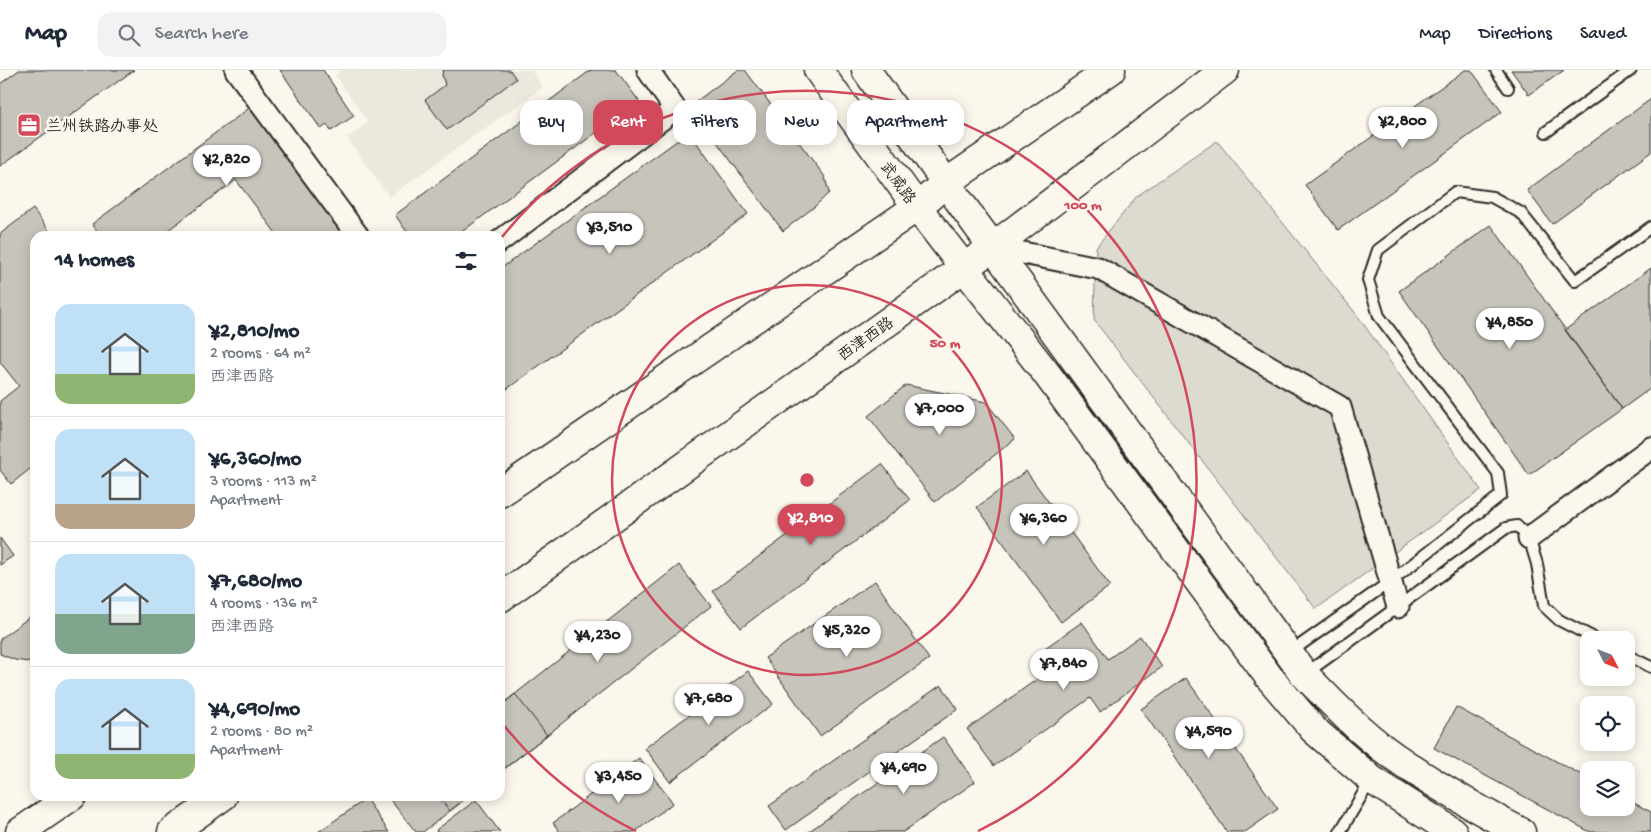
<!DOCTYPE html>
<meta charset="utf-8">
<style>
:root{--surface:#fff;--page:#f2f2f3;--text:#1f2937;--muted:#747a83;--line:#e0e1e3;--accent:#d1495b}
body{margin:0;font-family:"Gochi Hand","LXGW WenKai TC",sans-serif;background:var(--page);color:var(--text);height:100vh;display:flex;flex-direction:column;font-size:19px;white-space:nowrap}
*{box-sizing:border-box;margin:0}
p{font-size:16px;color:var(--muted)}
.icon{flex:none;width:28px;height:28px;fill:none;stroke:currentColor;stroke-width:2;stroke-linecap:round;stroke-linejoin:round}
.map{position:relative;flex:1;overflow:hidden}
.panel{position:absolute;left:30px;top:161px;width:475px;height:570px;display:flex;flex-direction:column;background:var(--surface);border-radius:15px;box-shadow:0 2px 12px #0003}
.panel>*{flex:none}
.guide{position:absolute;left:520px;top:30px;width:475px;height:45px;display:flex;gap:10px}
.needle{width:32px;rotate:132deg}
.buttons{position:absolute;left:1580px;top:561px;display:grid;gap:10px}
.buttons a{display:grid;place-items:center;width:55px;height:55px;border-radius:10px;background:var(--surface);box-shadow:0 2px 12px #0003;font-size:25px}
.price{position:absolute;translate:-50% -42px;padding:0 11px;border-radius:18px;background:#fff;color:#222;font-size:16px;line-height:32px;filter:drop-shadow(0 1px 2px #0008)}
.price::after{content:'';position:absolute;left:50%;top:30px;width:15px;height:11px;margin-left:-8px;background:inherit;clip-path:polygon(0 0,100% 0,50% 100%)}
.price.current{background:var(--accent);color:#fff}
ul{padding:0;list-style:none}
li{display:flex;align-items:center;gap:15px;height:125px;padding:0 25px}
li+li{border-top:1px solid var(--line)}
li span{display:grid;place-items:center;flex:none;width:140px;height:100px;border-radius:15px;color:#555}
li>.icon{margin-inline-start:auto}
span .icon{width:60px;height:60px;fill:#fffc;stroke-width:1}
li b{font-size:21px}
h2{display:flex;justify-content:space-between;align-items:center;height:60px;padding:0 25px;font-size:21px}
.tag{padding:0 18px;border-radius:15px;background:var(--surface);box-shadow:0 2px 12px #0003;font-size:18px;line-height:45px}
.tag.current{background:var(--accent);color:#fff}
header{display:flex;align-items:center;gap:30px;box-sizing:border-box;height:70px;padding:0 25px;background:var(--surface);border-bottom:1px solid var(--line)}
header strong{font-size:24px}
nav{display:flex;gap:28px;margin-inline-start:auto;font-size:18px}
.search{width:350px;height:45px;background:var(--page);display:flex;align-items:center;gap:12px;box-sizing:border-box;padding:0 18px;border-radius:15px;color:var(--muted);font-size:19px}
.map>svg:first-child{display:block}
.built{fill:#ebe8de}
.green{fill:#dddad0;stroke:#84827e}
.building{fill:#c7c4bc;stroke:#2b2b2b}
.lines{fill:none;stroke-linecap:round;stroke-linejoin:round}
.lane-casing{stroke:#2b2b2b;stroke-width:14}
.street-casing{stroke:#2b2b2b;stroke-width:25}
.secondary-casing{stroke:#2b2b2b;stroke-width:31}
.primary-casing{stroke:#2b2b2b;stroke-width:31}
.lane{stroke:#fbf7ec;stroke-width:10}
.street{stroke:#fbf7ec;stroke-width:21}
.secondary{stroke:#fbf7ec;stroke-width:28}
.primary{stroke:#fbf7ec;stroke-width:28}
.ring{fill:none;stroke:#d1495b;stroke-width:2.5}
.labels{text-anchor:middle;stroke-width:5;stroke-linejoin:round;paint-order:stroke}
.poi-label{font-size:16px;fill:#2b2b2b;stroke:#fbf7ec;text-anchor:start}
.street-label{font-size:16px;fill:#2b2b2b;stroke:#fbf7ec}
.centre{fill:#d1495b;stroke:#fbf7ec;stroke-width:2.5}
.ring-label{font-size:15px;text-anchor:middle;font-weight:bold;fill:#d1495b;stroke:#fbf7ec;stroke-width:5;stroke-linejoin:round;paint-order:stroke}
</style>
<header>
<strong>Map</strong>
<div class="search"><svg class="icon" aria-label="search" viewBox="0 0 24 24"><circle cx="10" cy="10" r="6"/><path d="M15 15l6 6"/></svg>Search here</div>
<nav><a>Map</a><a>Directions</a><a>Saved</a></nav>
</header>
<div class="map">
<svg width="1651" height="762" viewBox="0 0 1651 762">
<rect width="100%" height="100%" fill="#fbf7ec"/>
<filter id="ink" filterUnits="userSpaceOnUse"><feTurbulence type="fractalNoise" baseFrequency=".02" numOctaves="2"/><feDisplacementMap in="SourceGraphic" scale="10" xChannelSelector="R" yChannelSelector="G"/><feConvolveMatrix kernelMatrix="1 2 1 2 8 2 1 2 1" color-interpolation-filters="sRGB"/></filter>
<g filter="url(#ink)">
<path class="built" d="M341,0H531L543,17L389,127L347,68L368,52L335,5Z"/>
<path class="green" d="M1217,71L1357,245L1481,420L1316,539L1094,250L1096,177L1137,126Z"/>
<path class="building" d="M19,0H134L0,96V14Z
M280,0H323L354,46L331,61L327,55L321,59Z
M443,0H510L516,9L447,60L425,30L445,15L442,5Z
M591,0H616L639,31L456,166H410L395,145Z
M738,0H745L825,107L829,123L814,137L783,161L690,36Z
M1465,0H1471L1502,42L1338,160L1305,115Z
M1511,0H1564L1529,25Z
M1651,29V82L1552,154L1527,120Z
M252,36L348,166H278L236,110L160,166H101L92,154Z
M689,62L748,144L500,324V199Z
M33,139L53,166H35V395L11,414L0,400V331L19,316L0,292V164Z
M1491,155L1622,339L1529,405L1399,221Z
M1651,198V318L1622,339L1565,260Z
M906,315L986,332L1015,369L935,432L868,346Z
M882,394L910,430L741,558L713,521Z
M1026,401L1110,516L1061,552L977,437Z
M0,468L13,486L0,495Z
M679,495L711,536L500,702V636Z
M875,511L929,589L820,666L765,588Z
M35,543V593L15,590L0,584V569Z
M1082,552L1108,589L1140,566L1162,597L1100,642L1090,628L994,696L967,659L1057,595L1045,578Z
M748,601L773,634L670,712L645,678Z
M1186,608L1278,739L1245,762H1227L1141,639Z
M941,615L958,639L786,760L769,736Z
M515,624L547,665L500,702V636Z
M1456,637L1589,709V738H1626V729L1651,742V762H1590L1434,678Z
M943,667L975,712L903,762H808Z
M639,688L673,733L635,762H560L553,753Z
M387,726H469L423,762H416Z
M438,726H469L450,741Z
M366,729L389,762H318Z
M476,730L500,762H437L436,760Z"/>
<g class="lines">
<g class="lane-casing">
<path id="lane" d="M1496,0L1508,18
M1546,62L1631,0
M1289,583L1391,511L1501,425L1498,403L1379,246L1368,210L1378,180L1455,122L1492,127L1521,143L1575,211L1651,157
M1626,585L1651,597
M1305,604L1506,458L1517,456L1529,468L1537,494L1544,536L1559,550L1598,570
M1340,762L1371,710"/>
</g>
<g class="street-casing">
<path id="street" d="M236,0L358,166
M500,171L675,39L648,0
M993,177L1098,198L1340,337L1398,537
M1529,468L1651,378"/>
</g>
<g class="secondary-casing">
<path id="secondary" d="M818,0L917,137L1046,303L1269,607L1314,660L1372,710L1453,762
M866,0L946,113L1304,604C1331,632 1361,663 1392,685C1433,714 1477,739 1521,762"/>
</g>
<g class="primary-casing">
<path id="primary" d="M500,423L917,137L946,113L1111,0
M500,528L993,177L1225,0
M20,762L72,726
M172,762L223,726"/>
</g>
<use href="#lane" class="lane"/>
<use href="#street" class="street"/>
<use href="#secondary" class="secondary"/>
<use href="#primary" class="primary"/>
</g>
</g>
<g class="ring">
<circle cx="807" cy="410" r="195"/>
<path d="M636 761A390 390 0 0 1 502 653M502 167A390 390 0 1 1 978 761"/>
</g>
<defs>
<g id="office-square" transform="scale(1.25)"><rect x="-9" y="-9" width="18" height="18" rx="4" fill="#d1495b" stroke="#fbf7ec"/><path d="M-6-3h4V-5.5h4V-3h4V5H-6ZM-1-4.5V-3h2v-1.5ZM-6 0V1H6V0Z" fill="#fff"/></g>
</defs>
<g fill-rule="evenodd">
<use href="#office-square" x="29" y="55"/>
</g>
<g class="labels">
<g class="poi-label">
<text x="46" y="61">兰州铁路办事处</text>
</g>
<g class="street-label">
<text transform="translate(899 112) rotate(54)" y="6">武威路</text>
<text transform="translate(865 268) rotate(-35)" y="6">西津西路</text>
</g>
</g>
<circle cx="807" cy="410" r="8" class="centre"/>
<g class="ring-label">
<text x="1083" y="139">100 m</text>
<text x="945" y="277">50 m</text>
</g>
</svg>
<div class="buttons">
<a><svg class="needle" viewBox="-14 -14 28 28"><path d="M0-13l5 13h-10z" fill="#e53935"/><path d="M0 13l5-13h-10z" fill="#747a83"/></svg></a>
<a><svg class="icon" aria-label="locate" viewBox="0 0 24 24"><circle cx="12" cy="12" r="6"/><path d="M12 2v4M12 18v4M2 12h4M18 12h4"/></svg></a>
<a><svg class="icon" aria-label="layers" viewBox="0 0 24 24"><path d="M12 4l9 5-9 5-9-5zM3 14l9 5 9-5"/></svg></a>
</div>
<b class="price" style="left:1403px;top:79px">¥2,800</b>
<b class="price" style="left:227px;top:117px">¥2,820</b>
<b class="price" style="left:610px;top:185px">¥3,510</b>
<b class="price" style="left:1510px;top:280px">¥4,850</b>
<b class="price" style="left:940px;top:366px">¥7,000</b>
<b class="price current" style="left:811px;top:476px">¥2,810</b>
<b class="price" style="left:1044px;top:476px">¥6,360</b>
<b class="price" style="left:847px;top:588px">¥5,320</b>
<b class="price" style="left:598px;top:593px">¥4,230</b>
<b class="price" style="left:1064px;top:621px">¥7,840</b>
<b class="price" style="left:709px;top:656px">¥7,680</b>
<b class="price" style="left:1209px;top:689px">¥4,590</b>
<b class="price" style="left:904px;top:725px">¥4,690</b>
<b class="price" style="left:619px;top:734px">¥3,450</b>
<div class="guide">
<a class="tag">Buy</a>
<a class="tag current">Rent</a>
<a class="tag">Filters</a>
<a class="tag">New</a>
<a class="tag">Apartment</a>
</div>
<section class="panel">
<h2>14 homes<svg class="icon" aria-label="filters" viewBox="0 0 24 24"><path d="M4 7h16M4 17h16"/><circle cx="9" cy="7" r="2"/><circle cx="15" cy="17" r="2"/></svg></h2>
<ul>
<li><span style="background:linear-gradient(#bfe0f5 70%,#8fb573 0)"><svg class="icon" aria-label="home" viewBox="0 0 24 24"><path d="M3 11l9-7 9 7M6 9v11h12V9"/></svg></span><div><b>¥2,810/mo</b><p>2 rooms · 64 m²</p><p>西津西路</p></div></li>
<li><span style="background:linear-gradient(#bfe0f5 75%,#b9a48a 0)"><svg class="icon" aria-label="home" viewBox="0 0 24 24"><path d="M3 11l9-7 9 7M6 9v11h12V9"/></svg></span><div><b>¥6,360/mo</b><p>3 rooms · 113 m²</p><p>Apartment</p></div></li>
<li><span style="background:linear-gradient(#bfe0f5 60%,#7fa58c 0)"><svg class="icon" aria-label="home" viewBox="0 0 24 24"><path d="M3 11l9-7 9 7M6 9v11h12V9"/></svg></span><div><b>¥7,680/mo</b><p>4 rooms · 136 m²</p><p>西津西路</p></div></li>
<li><span style="background:linear-gradient(#bfe0f5 75%,#8fb573 0)"><svg class="icon" aria-label="home" viewBox="0 0 24 24"><path d="M3 11l9-7 9 7M6 9v11h12V9"/></svg></span><div><b>¥4,690/mo</b><p>2 rooms · 80 m²</p><p>Apartment</p></div></li>
</ul>
</section>
</div>
